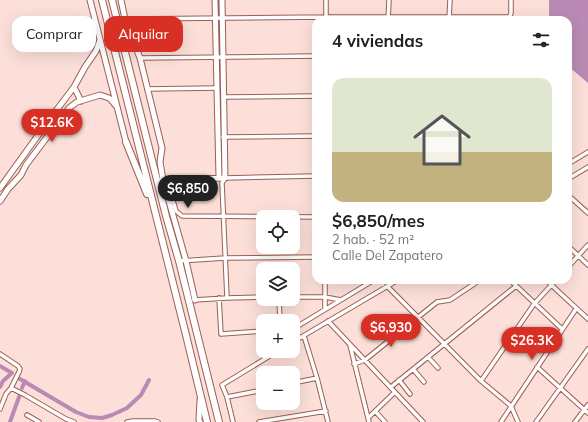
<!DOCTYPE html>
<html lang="es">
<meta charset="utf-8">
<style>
:root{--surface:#fff;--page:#f6f6f6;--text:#202124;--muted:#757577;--line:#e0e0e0;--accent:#d93025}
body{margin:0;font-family:Mulish,sans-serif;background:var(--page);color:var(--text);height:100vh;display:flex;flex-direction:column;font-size:15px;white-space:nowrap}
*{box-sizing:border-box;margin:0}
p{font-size:13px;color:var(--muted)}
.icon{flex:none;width:22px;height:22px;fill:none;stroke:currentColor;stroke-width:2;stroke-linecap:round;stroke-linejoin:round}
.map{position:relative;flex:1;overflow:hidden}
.sheet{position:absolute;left:312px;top:16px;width:260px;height:268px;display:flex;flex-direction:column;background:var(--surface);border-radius:12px;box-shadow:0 4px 16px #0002}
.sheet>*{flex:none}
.guide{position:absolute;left:12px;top:16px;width:240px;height:36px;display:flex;gap:8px}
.fabs{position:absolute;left:256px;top:210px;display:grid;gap:8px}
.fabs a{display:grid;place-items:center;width:44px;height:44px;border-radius:8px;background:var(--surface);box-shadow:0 4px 16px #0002;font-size:20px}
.price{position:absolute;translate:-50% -34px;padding:0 9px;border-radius:14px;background:var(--accent);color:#fff;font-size:13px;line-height:26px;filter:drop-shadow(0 1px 2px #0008)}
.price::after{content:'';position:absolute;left:50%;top:24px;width:12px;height:9px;margin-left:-6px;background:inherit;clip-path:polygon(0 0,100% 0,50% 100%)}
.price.on{background:#222;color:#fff}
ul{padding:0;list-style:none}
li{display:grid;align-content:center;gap:8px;height:212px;padding:0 20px}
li+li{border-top:1px solid var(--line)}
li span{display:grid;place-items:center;height:124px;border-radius:12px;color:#555}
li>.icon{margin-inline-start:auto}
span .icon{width:72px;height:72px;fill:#fffc;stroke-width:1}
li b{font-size:17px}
h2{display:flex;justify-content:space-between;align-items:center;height:48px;padding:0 20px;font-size:17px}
.chip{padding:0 14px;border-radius:12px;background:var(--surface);box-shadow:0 4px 16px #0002;font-size:14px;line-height:36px}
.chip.on{background:var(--accent);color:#fff}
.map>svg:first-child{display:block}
.water{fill:#ba8ab4}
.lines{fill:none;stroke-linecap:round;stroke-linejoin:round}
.canal{stroke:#ba8ab4;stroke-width:4}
.street-casing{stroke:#9c5e53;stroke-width:5.5}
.secondary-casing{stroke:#9c5e53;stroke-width:7}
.highway-casing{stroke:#9c5e53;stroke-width:8}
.street{stroke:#fff;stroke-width:3.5}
.secondary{stroke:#fff;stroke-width:5}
.highway{stroke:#fff;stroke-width:6}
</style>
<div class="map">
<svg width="588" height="422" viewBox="0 0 588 422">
<rect width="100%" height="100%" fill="#fcdfd9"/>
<path class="water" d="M549,0H588V83L568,66V20H549Z"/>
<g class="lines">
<path class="canal" d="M0,366L12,373L3,381L0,387
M20,379L76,412L89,417L102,418L112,415L127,408L141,395L149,380
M22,388L25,381
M10,422L19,397"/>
<g class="street-casing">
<path id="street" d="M125,19L326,17H508L510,16L511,13V0
M326,20V0
M388,20L389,0
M449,20L450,0
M140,58L316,56
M147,89L217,88
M224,97L316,96
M223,137L316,136
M568,164L588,152
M568,179L588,167
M167,180L176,211L182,216L316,217
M568,195L588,213
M568,246L588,265
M179,261L225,258L316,257
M568,267L588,245
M325,280V309
M510,280L562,329
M546,280L588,319
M387,286L481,381L511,406L518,422
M293,297H325L341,300
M219,298L221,334L263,331
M227,298L222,183L225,178L316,176
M279,299L280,321
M194,300L227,298L263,297
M328,321L423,422
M293,329L374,280
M304,336L317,378L328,422
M293,342L398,280
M350,345L369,422
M0,354L18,366L20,369L19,372L11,388L6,394L0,409
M428,357L438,368
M354,364L365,360L437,302L450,300L480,280
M537,367L588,413
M413,369L424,382
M399,380L410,394
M481,381L534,304L556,280
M293,383L317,378
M391,387L516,286
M11,388L25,395L66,419L74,422
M227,397L263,390
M375,411L385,422
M27,415L39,422
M368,418L395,392
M127,422L133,421H155L158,422
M233,422L227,397L222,385L278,351
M259,422L326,411
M501,422L576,309
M536,422L588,349
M575,422L588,405"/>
</g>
<g class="secondary-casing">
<path id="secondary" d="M90,0L126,142
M121,0L125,19L140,58L162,148L160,162L163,180L186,261L195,300
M215,0L219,178
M74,87L81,101
M161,180L225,178L222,0
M0,188L52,116L74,87L85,67L96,51L100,40
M0,201L8,189L21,175L26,165L69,108L77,102L100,95L109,98L112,101L117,107
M200,422L199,420L200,400"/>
</g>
<g class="highway-casing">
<path id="highway" d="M102,0L186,335L207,422
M112,0L166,216L179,261L219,422
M126,142L147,194"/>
</g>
<use href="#street" class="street"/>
<use href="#secondary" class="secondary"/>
<use href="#highway" class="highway"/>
</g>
</svg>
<div class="fabs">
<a><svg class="icon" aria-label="locate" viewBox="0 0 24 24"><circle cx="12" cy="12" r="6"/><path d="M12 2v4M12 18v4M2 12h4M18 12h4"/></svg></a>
<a><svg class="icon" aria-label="layers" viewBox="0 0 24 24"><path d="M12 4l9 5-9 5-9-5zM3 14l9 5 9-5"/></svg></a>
<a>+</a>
<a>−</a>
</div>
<b class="price" style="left:52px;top:143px">$12.6K</b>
<b class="price on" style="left:188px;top:209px">$6,850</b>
<b class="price" style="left:391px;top:348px">$6,930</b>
<b class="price" style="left:532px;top:361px">$26.3K</b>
<div class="guide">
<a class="chip">Comprar</a>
<a class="chip on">Alquilar</a>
</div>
<section class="sheet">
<h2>4 viviendas<svg class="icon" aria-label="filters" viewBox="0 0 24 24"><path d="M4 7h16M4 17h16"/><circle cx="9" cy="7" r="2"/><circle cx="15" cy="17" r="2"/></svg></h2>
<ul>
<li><span style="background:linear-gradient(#dfe7d0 60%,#c2b280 0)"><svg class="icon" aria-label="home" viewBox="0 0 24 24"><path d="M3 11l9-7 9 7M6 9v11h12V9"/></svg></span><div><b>$6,850/mes</b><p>2 hab. · 52 m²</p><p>Calle Del Zapatero</p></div></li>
</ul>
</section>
</div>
